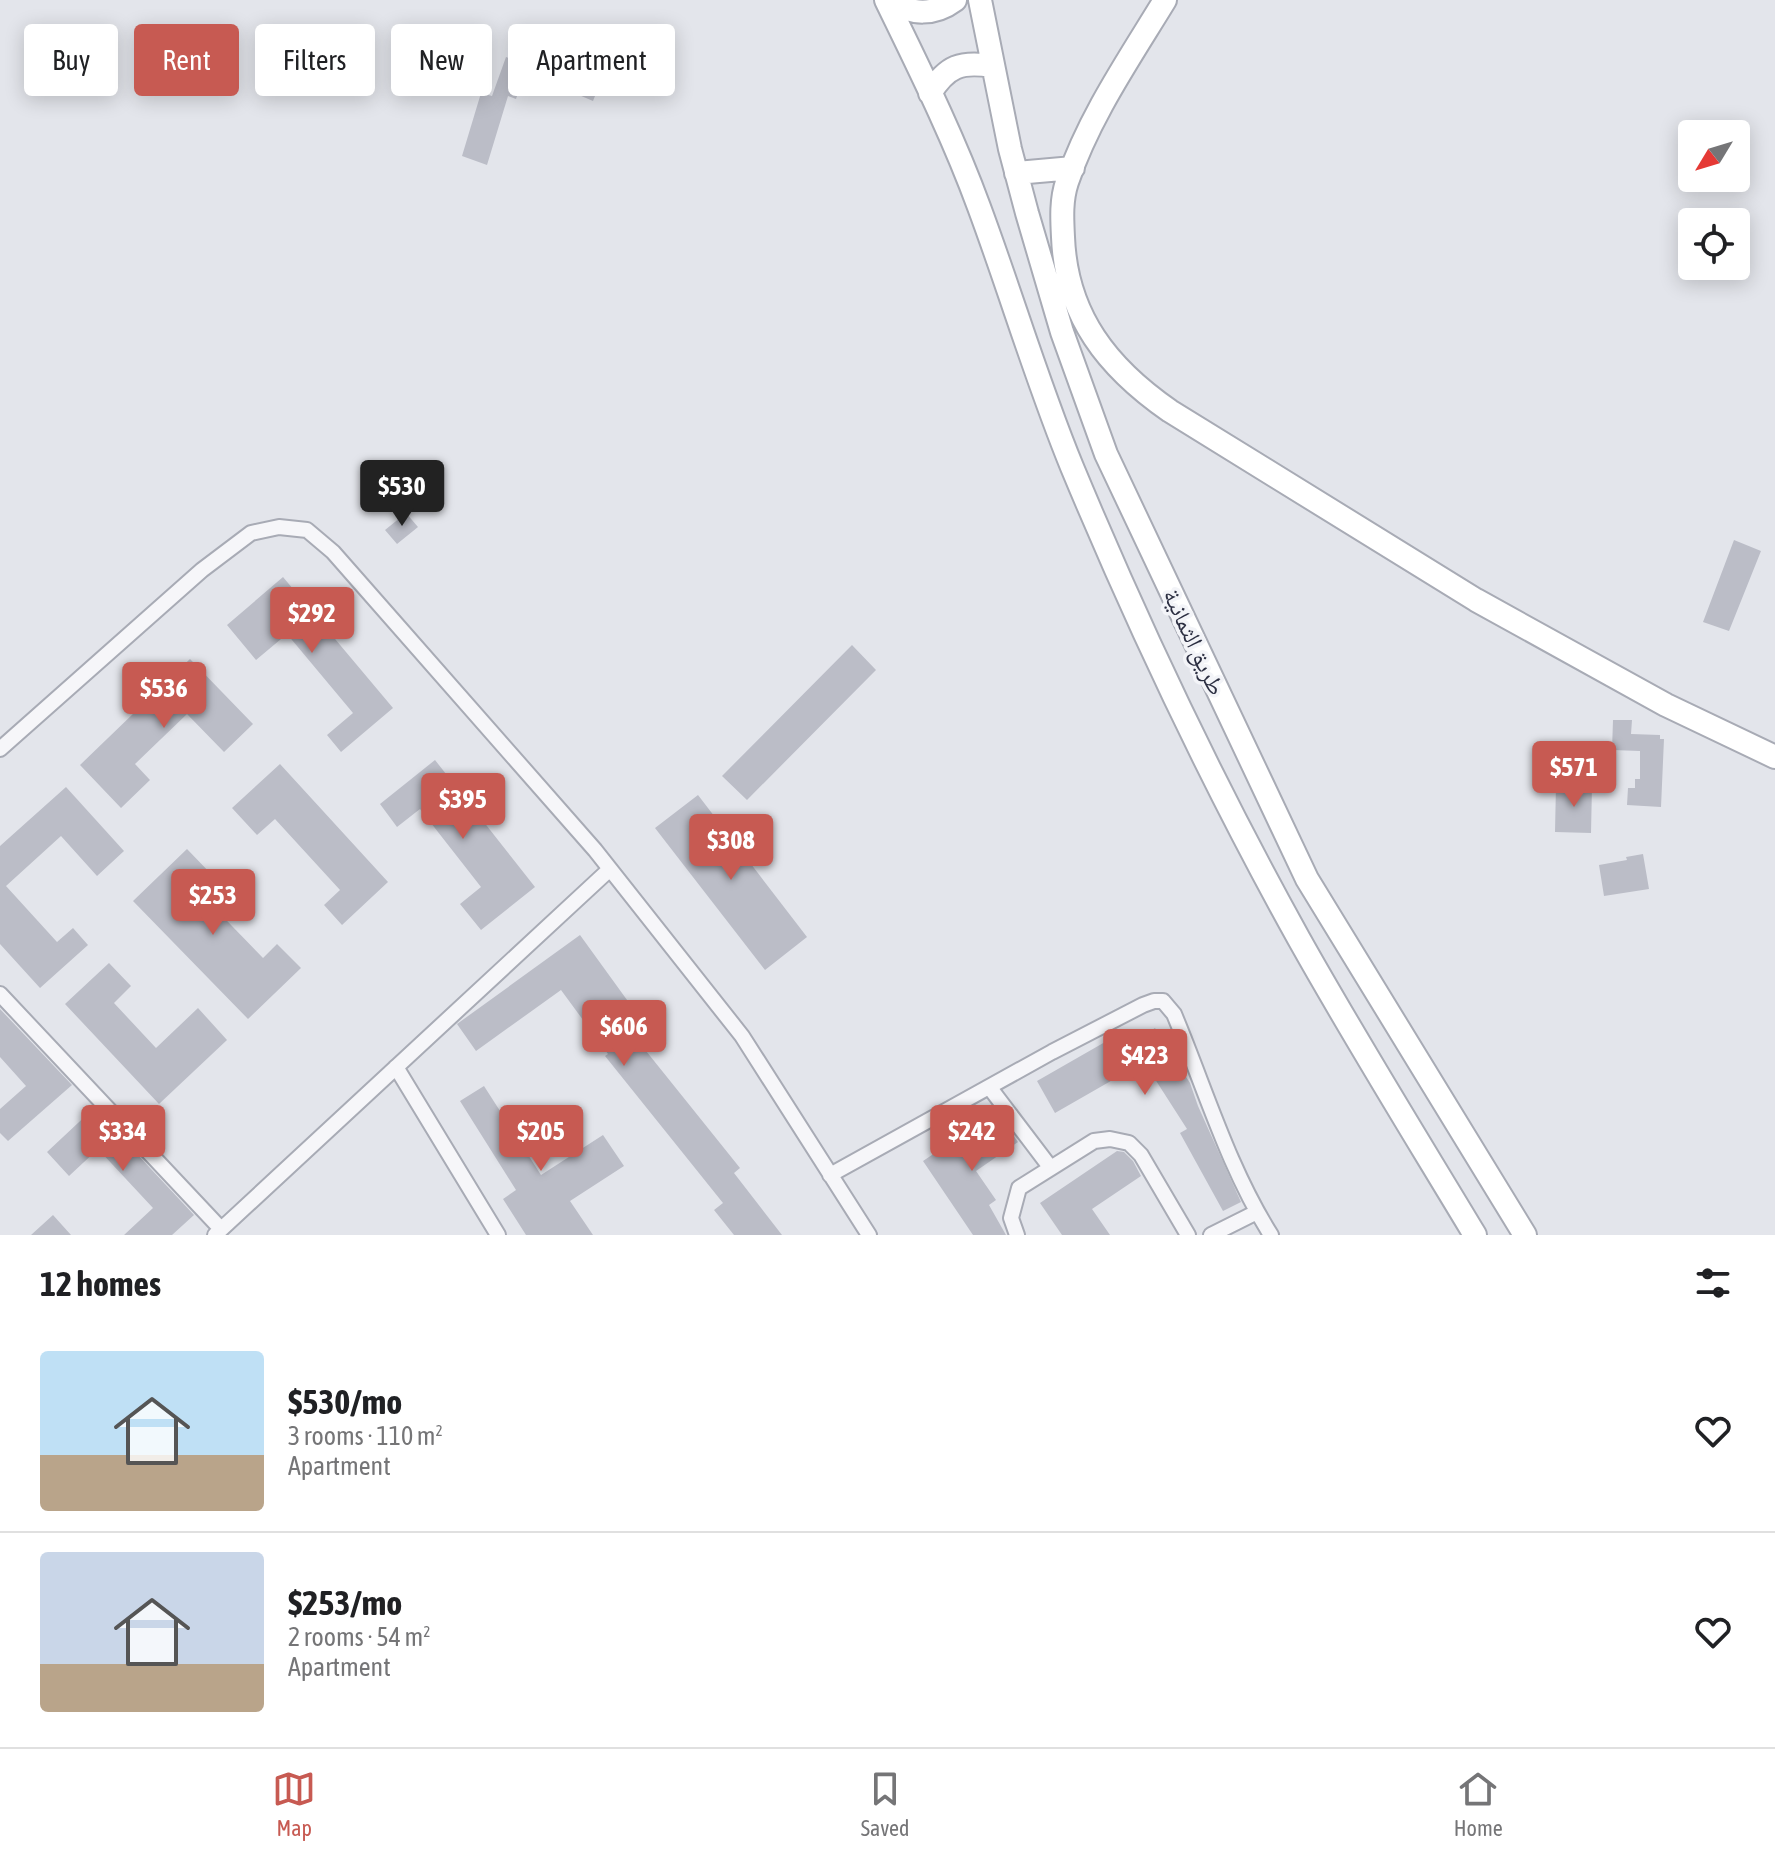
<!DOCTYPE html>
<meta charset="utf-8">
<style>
:root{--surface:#fff;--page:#f2f2f2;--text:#202124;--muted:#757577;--line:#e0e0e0;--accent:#c75a52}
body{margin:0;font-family:"Asap Condensed","Noto Naskh Arabic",sans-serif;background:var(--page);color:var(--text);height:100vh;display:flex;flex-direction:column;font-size:30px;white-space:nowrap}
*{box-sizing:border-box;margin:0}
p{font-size:26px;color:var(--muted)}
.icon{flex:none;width:44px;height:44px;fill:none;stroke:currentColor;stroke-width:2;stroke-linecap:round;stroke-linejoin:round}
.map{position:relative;height:1235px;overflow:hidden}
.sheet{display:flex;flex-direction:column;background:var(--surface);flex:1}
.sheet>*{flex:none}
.hud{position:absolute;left:24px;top:24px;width:800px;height:72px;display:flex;gap:16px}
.needle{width:52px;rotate:232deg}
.tools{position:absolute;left:1678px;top:120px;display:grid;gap:16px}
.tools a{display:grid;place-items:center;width:72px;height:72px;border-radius:8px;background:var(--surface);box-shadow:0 4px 20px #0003;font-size:40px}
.price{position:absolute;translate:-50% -68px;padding:0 18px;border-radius:8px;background:var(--accent);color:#fff;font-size:26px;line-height:52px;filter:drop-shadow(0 2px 4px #0008)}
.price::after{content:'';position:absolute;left:50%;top:48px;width:24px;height:18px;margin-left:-12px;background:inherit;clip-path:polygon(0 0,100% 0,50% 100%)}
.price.on{background:#222;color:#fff}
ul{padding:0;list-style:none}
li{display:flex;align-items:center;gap:24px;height:200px;padding:0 40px}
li+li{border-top:2px solid var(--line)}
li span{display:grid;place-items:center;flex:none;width:224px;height:160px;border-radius:8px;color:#555}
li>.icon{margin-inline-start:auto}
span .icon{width:96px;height:96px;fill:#fffc;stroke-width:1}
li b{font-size:34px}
h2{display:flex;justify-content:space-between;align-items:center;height:96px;padding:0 40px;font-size:34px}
.pill{padding:0 28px;border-radius:8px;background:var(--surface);box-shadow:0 4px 20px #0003;font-size:28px;line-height:72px}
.pill.on{background:var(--accent);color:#fff}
.tab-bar{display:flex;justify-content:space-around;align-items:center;height:112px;border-top:2px solid var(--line);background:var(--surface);font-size:22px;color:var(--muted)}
.tab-bar a{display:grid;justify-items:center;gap:4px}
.tab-bar .on{color:var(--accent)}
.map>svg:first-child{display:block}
.building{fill:#bbbdc7}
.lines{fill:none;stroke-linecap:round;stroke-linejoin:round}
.street-casing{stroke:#a8abb5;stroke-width:18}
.secondary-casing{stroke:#a8abb5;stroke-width:26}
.street{stroke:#f6f6f9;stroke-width:14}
.secondary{stroke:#fff;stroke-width:22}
.labels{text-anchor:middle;stroke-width:7;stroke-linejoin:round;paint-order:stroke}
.street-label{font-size:24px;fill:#2c2f42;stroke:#f3f4f8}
</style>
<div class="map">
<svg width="1775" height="1235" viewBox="0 0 1775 1235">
<rect width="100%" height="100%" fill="#e3e5eb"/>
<path class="building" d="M561,35L591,47L588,55L614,65L603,94L597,91L593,101L558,86L561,77L546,72Z
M506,57L532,67L523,92L519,90L516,99L508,96L487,165L462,156L481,93L492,96Z
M406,513L418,527L397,544L385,530Z
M1734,540L1761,551L1729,631L1703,622Z
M283,577L393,708L341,752L327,735L353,713L287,634L256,660L227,625Z
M852,645L876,670L747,800L722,776Z
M190,659L253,724L224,752L187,714L135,764L150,780L121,808L80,765Z
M1613,720H1632L1631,734L1660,735V739H1664L1661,807L1627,805L1628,788H1635V779H1640V751L1612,750Z
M435,760L535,887L481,930L460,904L481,887L420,809L397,827L380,804Z
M280,764L388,882L342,925L324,905L340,890L275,819L257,835L232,808Z
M1556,785L1592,786L1591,833L1555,832Z
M66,787L124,851L97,876L61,836L6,886L57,942L73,928L88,945L40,988L0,944V846Z
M698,795L807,937L765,970L655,828Z
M187,849L214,877L199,892L263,958L277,944L301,968L248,1019L133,901Z
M1643,854L1649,889L1604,896L1599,865L1627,860L1626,857Z
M580,935L635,1011L622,1021L740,1168L734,1173L782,1235H734L714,1210L723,1203L605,1056L608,1054L561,990L476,1051L457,1024Z
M109,963L131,986L114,1003L156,1048L198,1008L227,1040L159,1104L65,1004Z
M0,1009L72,1085L8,1141L0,1133V1109L26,1086L0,1057Z
M1155,1028L1190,1083L1198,1106L1241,1202L1223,1211L1180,1133L1187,1129L1144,1062L1055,1113L1037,1081L1119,1034L1126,1047Z
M484,1086L541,1175L603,1135L624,1166L570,1201L593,1235H526L503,1199L516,1190L460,1101Z
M94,1108L194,1215L172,1235H124L153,1208L98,1149L69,1176L47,1152Z
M996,1112L1018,1142L976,1171L996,1200L989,1205L1006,1235H973L923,1161Z
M1117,1151L1124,1152L1133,1161L1141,1176L1092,1209L1110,1235H1062L1040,1203Z
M53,1215L71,1235H31Z"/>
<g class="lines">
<g class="street-casing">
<path id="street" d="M0,749L202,570L251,533L279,527L307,530L333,552L595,850L742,1036L869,1235
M0,994L221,1229
M396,1067L498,1235
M990,1088L1050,1167
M830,1175L1052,1052L1143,1005L1154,1001H1163L1174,1014C1205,1088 1228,1167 1271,1235
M215,1235L610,869
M1017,1235L1011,1218L1019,1188L1094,1141L1110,1139L1129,1143L1141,1155L1188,1235
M1211,1235L1257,1212"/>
</g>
<g class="secondary-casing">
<path id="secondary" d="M886,0C919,68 953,136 979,207C1011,293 1037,382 1072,467C1139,628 1214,786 1299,939C1355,1039 1416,1137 1475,1235
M891,0C911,16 935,15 955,0
M980,0L1010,149L1027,213L1062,332L1106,454L1307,879L1525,1235
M1165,0C1129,59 1089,117 1067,182C1061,200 1062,218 1063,237C1066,316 1108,368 1170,411L1476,600L1666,705L1775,757
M930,93C947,66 961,61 992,66
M1016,173L1073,168"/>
</g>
<use href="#street" class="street"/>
<use href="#secondary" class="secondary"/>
</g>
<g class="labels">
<g class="street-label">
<text transform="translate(1194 642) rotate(65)" y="8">طريق الثمانية</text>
</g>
</g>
</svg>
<div class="tools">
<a><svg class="needle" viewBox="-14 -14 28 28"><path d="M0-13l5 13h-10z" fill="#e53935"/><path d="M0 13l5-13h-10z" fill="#757577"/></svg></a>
<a><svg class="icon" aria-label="locate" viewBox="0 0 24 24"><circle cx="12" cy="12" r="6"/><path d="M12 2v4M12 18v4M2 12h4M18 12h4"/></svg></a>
</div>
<b class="price on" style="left:402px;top:528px">$530</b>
<b class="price" style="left:312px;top:655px">$292</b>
<b class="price" style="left:164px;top:730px">$536</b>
<b class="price" style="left:1574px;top:809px">$571</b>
<b class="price" style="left:463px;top:841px">$395</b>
<b class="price" style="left:731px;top:882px">$308</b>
<b class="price" style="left:213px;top:937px">$253</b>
<b class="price" style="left:624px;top:1068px">$606</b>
<b class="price" style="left:1145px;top:1097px">$423</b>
<b class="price" style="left:123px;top:1173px">$334</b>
<b class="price" style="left:541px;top:1173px">$205</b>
<b class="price" style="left:972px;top:1173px">$242</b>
<div class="hud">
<a class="pill">Buy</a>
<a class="pill on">Rent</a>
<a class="pill">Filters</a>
<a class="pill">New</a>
<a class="pill">Apartment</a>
</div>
</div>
<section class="sheet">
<h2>12 homes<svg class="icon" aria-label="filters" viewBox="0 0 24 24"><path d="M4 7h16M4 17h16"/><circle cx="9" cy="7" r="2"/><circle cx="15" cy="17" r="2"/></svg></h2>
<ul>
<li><span style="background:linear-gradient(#bfe0f5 65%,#b9a48a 0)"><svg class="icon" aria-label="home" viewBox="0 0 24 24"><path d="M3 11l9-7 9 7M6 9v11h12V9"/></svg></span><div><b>$530/mo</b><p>3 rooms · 110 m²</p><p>Apartment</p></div><svg class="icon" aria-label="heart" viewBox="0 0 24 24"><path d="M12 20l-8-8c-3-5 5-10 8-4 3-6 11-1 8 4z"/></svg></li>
<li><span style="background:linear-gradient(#c9d6e8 70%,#b9a48a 0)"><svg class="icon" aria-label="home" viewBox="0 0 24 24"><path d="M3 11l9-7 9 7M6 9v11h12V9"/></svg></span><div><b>$253/mo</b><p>2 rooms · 54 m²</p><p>Apartment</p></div><svg class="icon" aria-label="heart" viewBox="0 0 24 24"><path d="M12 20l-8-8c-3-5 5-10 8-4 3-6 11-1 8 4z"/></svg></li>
</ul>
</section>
<nav class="tab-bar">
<a class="on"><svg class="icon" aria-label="map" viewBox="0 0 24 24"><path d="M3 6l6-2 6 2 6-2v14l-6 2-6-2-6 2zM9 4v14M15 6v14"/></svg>Map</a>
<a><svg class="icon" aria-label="saved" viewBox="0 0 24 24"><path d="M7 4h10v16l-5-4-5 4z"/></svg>Saved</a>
<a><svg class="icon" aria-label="home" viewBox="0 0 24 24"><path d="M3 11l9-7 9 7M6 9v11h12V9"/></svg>Home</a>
</nav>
